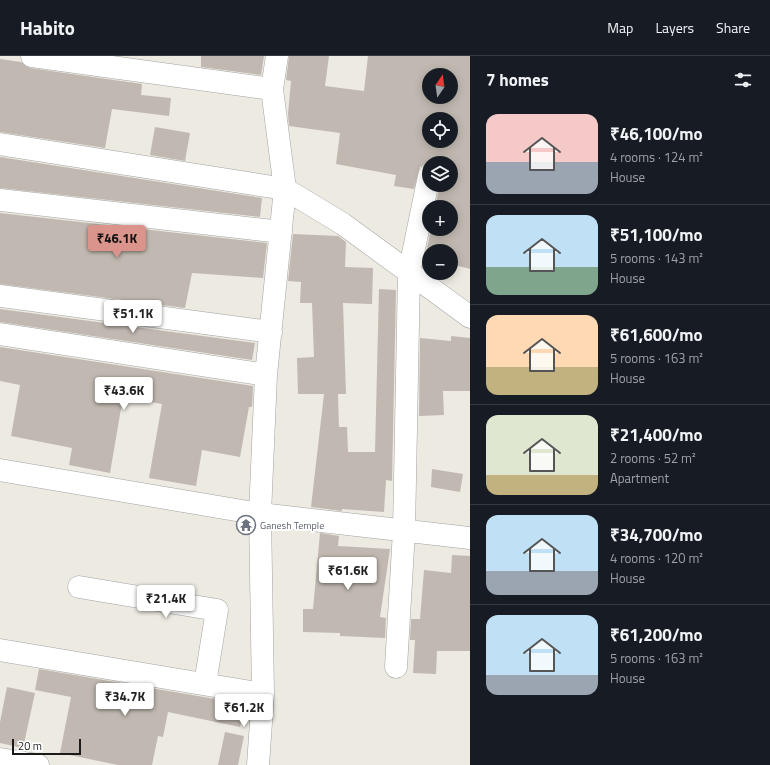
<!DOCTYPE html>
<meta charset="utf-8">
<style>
:root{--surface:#171b24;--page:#20242c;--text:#f1f3f6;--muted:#9ea1a6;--line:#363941;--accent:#da948b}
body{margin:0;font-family:"Titillium Web",sans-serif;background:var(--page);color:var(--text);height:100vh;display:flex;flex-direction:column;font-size:15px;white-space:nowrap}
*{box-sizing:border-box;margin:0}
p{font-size:13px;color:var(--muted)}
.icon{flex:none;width:22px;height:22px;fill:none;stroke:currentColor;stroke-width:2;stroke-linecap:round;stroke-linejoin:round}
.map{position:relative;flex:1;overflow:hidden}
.side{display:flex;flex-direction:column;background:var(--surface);width:300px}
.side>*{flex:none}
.needle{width:26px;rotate:13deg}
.fabs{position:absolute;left:422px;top:12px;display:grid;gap:8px}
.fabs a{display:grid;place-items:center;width:36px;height:36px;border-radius:50%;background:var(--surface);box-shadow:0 2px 10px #0003;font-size:20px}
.scale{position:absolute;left:12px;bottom:10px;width:69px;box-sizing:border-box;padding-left:4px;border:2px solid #1b1b1b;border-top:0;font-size:11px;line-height:14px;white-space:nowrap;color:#1b1b1b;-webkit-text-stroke:3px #fff;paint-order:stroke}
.price{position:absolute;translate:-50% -34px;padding:0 9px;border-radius:4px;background:#fff;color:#222;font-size:13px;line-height:26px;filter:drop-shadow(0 1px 2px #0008)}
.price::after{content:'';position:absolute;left:50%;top:24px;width:12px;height:9px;margin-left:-6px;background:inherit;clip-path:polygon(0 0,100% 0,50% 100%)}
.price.active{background:var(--accent);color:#111}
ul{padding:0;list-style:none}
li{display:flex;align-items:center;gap:12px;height:100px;padding:0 16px}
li+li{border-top:1px solid var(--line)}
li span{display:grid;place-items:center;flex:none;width:112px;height:80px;border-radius:12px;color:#555}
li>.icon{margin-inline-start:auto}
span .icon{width:48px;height:48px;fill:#fffc;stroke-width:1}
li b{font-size:17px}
h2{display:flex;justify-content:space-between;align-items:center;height:48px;padding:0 16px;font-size:17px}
header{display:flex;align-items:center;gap:24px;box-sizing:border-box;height:56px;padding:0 20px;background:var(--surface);border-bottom:1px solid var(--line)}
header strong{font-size:19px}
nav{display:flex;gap:22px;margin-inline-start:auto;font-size:14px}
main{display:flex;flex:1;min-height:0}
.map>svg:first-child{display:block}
.building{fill:#c1b9b1;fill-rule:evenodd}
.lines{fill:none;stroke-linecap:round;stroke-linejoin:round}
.minor-casing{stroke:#a2a2a2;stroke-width:23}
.minor{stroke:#fff;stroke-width:22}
.labels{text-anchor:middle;stroke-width:4;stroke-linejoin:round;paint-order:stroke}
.worship-label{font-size:10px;fill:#5b616d;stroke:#fff;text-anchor:start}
</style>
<header>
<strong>Habito</strong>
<nav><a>Map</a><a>Layers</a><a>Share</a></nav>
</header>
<main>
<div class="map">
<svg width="470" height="709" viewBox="0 0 470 709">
<rect width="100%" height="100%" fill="#eceae1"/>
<path class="building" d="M201,0H264L261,19L201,11Z
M289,0H329L325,30L364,35L368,0H470V213L451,208V195H429V203L425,202L431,173H451V151H435L440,129H451V107H429L420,111L414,133L394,130L396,119L336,108L340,77L289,70L288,58L291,25L286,24ZM429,19H451V41H429ZM429,63H451V85H429Z
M0,3L21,6L30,12L142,28L141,39L171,42L169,60L112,53L105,92L0,76Z
M155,71L190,77L185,105L150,99Z
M0,101L262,142L260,161L0,132Z
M0,157L267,187L263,222L192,217L185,252L0,228Z
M293,178L338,180L346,186L345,211L373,212L372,248L343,247L346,338H338L339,371H347L348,396H375L379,233L396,234L392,425L386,424L384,456L342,453V455L311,451L324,338H298L297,302L314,301L312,247H300L301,226L288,225Z
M0,253L255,287L252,304L0,266Z
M451,280L470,282V335H443L444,359L419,360L420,282L451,285Z
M0,291L253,330L252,351H249L240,401L202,394L196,430L149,422L162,348L123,341L110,417L69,409L72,392L11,380L20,329L0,325Z
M432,413L463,418L460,436L431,431Z
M320,477L339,480L338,490L390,493L380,561L386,562L385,582L340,580V577L303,576V553H313Z
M452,499L470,500V595H437L436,618L413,617L415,584H410L411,563H420L424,514L451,517Z
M39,613L245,648L240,671L168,656L163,681L158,680L152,709H118L60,697L71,641L35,634Z
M7,631L35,637L23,692L0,687V666Z
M225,676L244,680L238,709H218Z"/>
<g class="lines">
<g class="minor-casing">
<path id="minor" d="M32,0L272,33
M0,88L285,133L343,168L470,261
M0,144L281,176
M0,240L271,276
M0,278L266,319
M0,414L260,458L470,482
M79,531L217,554L205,628
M0,594L263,638
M396,611L404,475L409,217L429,120
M0,703L38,709
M258,709L263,638L260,458L266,319L285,133L272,33L277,0"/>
</g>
<use href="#minor" class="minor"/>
</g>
<defs>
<g id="temple-ring" transform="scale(1)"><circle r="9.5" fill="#fff" stroke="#6b7280" stroke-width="1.5"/><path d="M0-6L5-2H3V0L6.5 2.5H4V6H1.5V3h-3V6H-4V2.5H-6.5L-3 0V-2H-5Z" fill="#6b7280"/></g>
</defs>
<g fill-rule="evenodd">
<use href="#temple-ring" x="246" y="469"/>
</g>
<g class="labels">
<g class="worship-label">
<text x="260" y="473">Ganesh Temple</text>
</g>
</g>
</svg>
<div class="fabs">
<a><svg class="needle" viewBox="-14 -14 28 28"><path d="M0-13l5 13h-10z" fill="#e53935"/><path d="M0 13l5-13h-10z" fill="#9ea1a6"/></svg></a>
<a><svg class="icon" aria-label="locate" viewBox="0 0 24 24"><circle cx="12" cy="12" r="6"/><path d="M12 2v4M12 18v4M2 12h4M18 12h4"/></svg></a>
<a><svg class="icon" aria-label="layers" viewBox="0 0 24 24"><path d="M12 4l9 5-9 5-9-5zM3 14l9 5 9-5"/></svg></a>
<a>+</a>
<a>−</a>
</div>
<div class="scale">20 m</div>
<b class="price active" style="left:117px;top:203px">₹46.1K</b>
<b class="price" style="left:133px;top:278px">₹51.1K</b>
<b class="price" style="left:124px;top:355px">₹43.6K</b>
<b class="price" style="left:348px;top:535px">₹61.6K</b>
<b class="price" style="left:166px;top:563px">₹21.4K</b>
<b class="price" style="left:125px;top:661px">₹34.7K</b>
<b class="price" style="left:244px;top:672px">₹61.2K</b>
</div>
<section class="side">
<h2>7 homes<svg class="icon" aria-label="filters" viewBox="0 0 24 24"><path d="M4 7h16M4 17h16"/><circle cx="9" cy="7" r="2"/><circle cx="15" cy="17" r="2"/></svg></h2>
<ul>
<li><span style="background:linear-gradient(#f6c9c9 60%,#9aa5b1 0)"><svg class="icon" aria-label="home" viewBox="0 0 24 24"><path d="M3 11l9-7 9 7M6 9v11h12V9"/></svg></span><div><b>₹46,100/mo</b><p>4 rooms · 124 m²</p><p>House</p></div></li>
<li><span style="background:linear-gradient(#bfe0f5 65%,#7fa58c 0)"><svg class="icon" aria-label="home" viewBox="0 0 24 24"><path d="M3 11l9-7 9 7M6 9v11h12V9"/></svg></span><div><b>₹51,100/mo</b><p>5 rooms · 143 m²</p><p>House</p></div></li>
<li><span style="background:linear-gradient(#ffd9b3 65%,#c2b280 0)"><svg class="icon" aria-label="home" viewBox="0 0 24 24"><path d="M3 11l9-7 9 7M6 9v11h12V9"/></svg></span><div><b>₹61,600/mo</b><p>5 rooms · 163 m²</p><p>House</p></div></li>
<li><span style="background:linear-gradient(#dfe7d0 75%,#c2b280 0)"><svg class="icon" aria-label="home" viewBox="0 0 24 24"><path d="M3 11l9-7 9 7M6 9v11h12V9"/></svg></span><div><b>₹21,400/mo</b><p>2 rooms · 52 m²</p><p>Apartment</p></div></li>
<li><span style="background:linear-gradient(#bfe0f5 70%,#9aa5b1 0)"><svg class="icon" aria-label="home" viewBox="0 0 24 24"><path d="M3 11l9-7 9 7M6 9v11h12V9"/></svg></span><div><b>₹34,700/mo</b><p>4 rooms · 120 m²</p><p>House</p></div></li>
<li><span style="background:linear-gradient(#bfe0f5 75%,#9aa5b1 0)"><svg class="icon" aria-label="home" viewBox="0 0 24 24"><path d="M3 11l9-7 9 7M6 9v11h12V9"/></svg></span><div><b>₹61,200/mo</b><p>5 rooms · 163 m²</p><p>House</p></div></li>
</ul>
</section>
</main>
